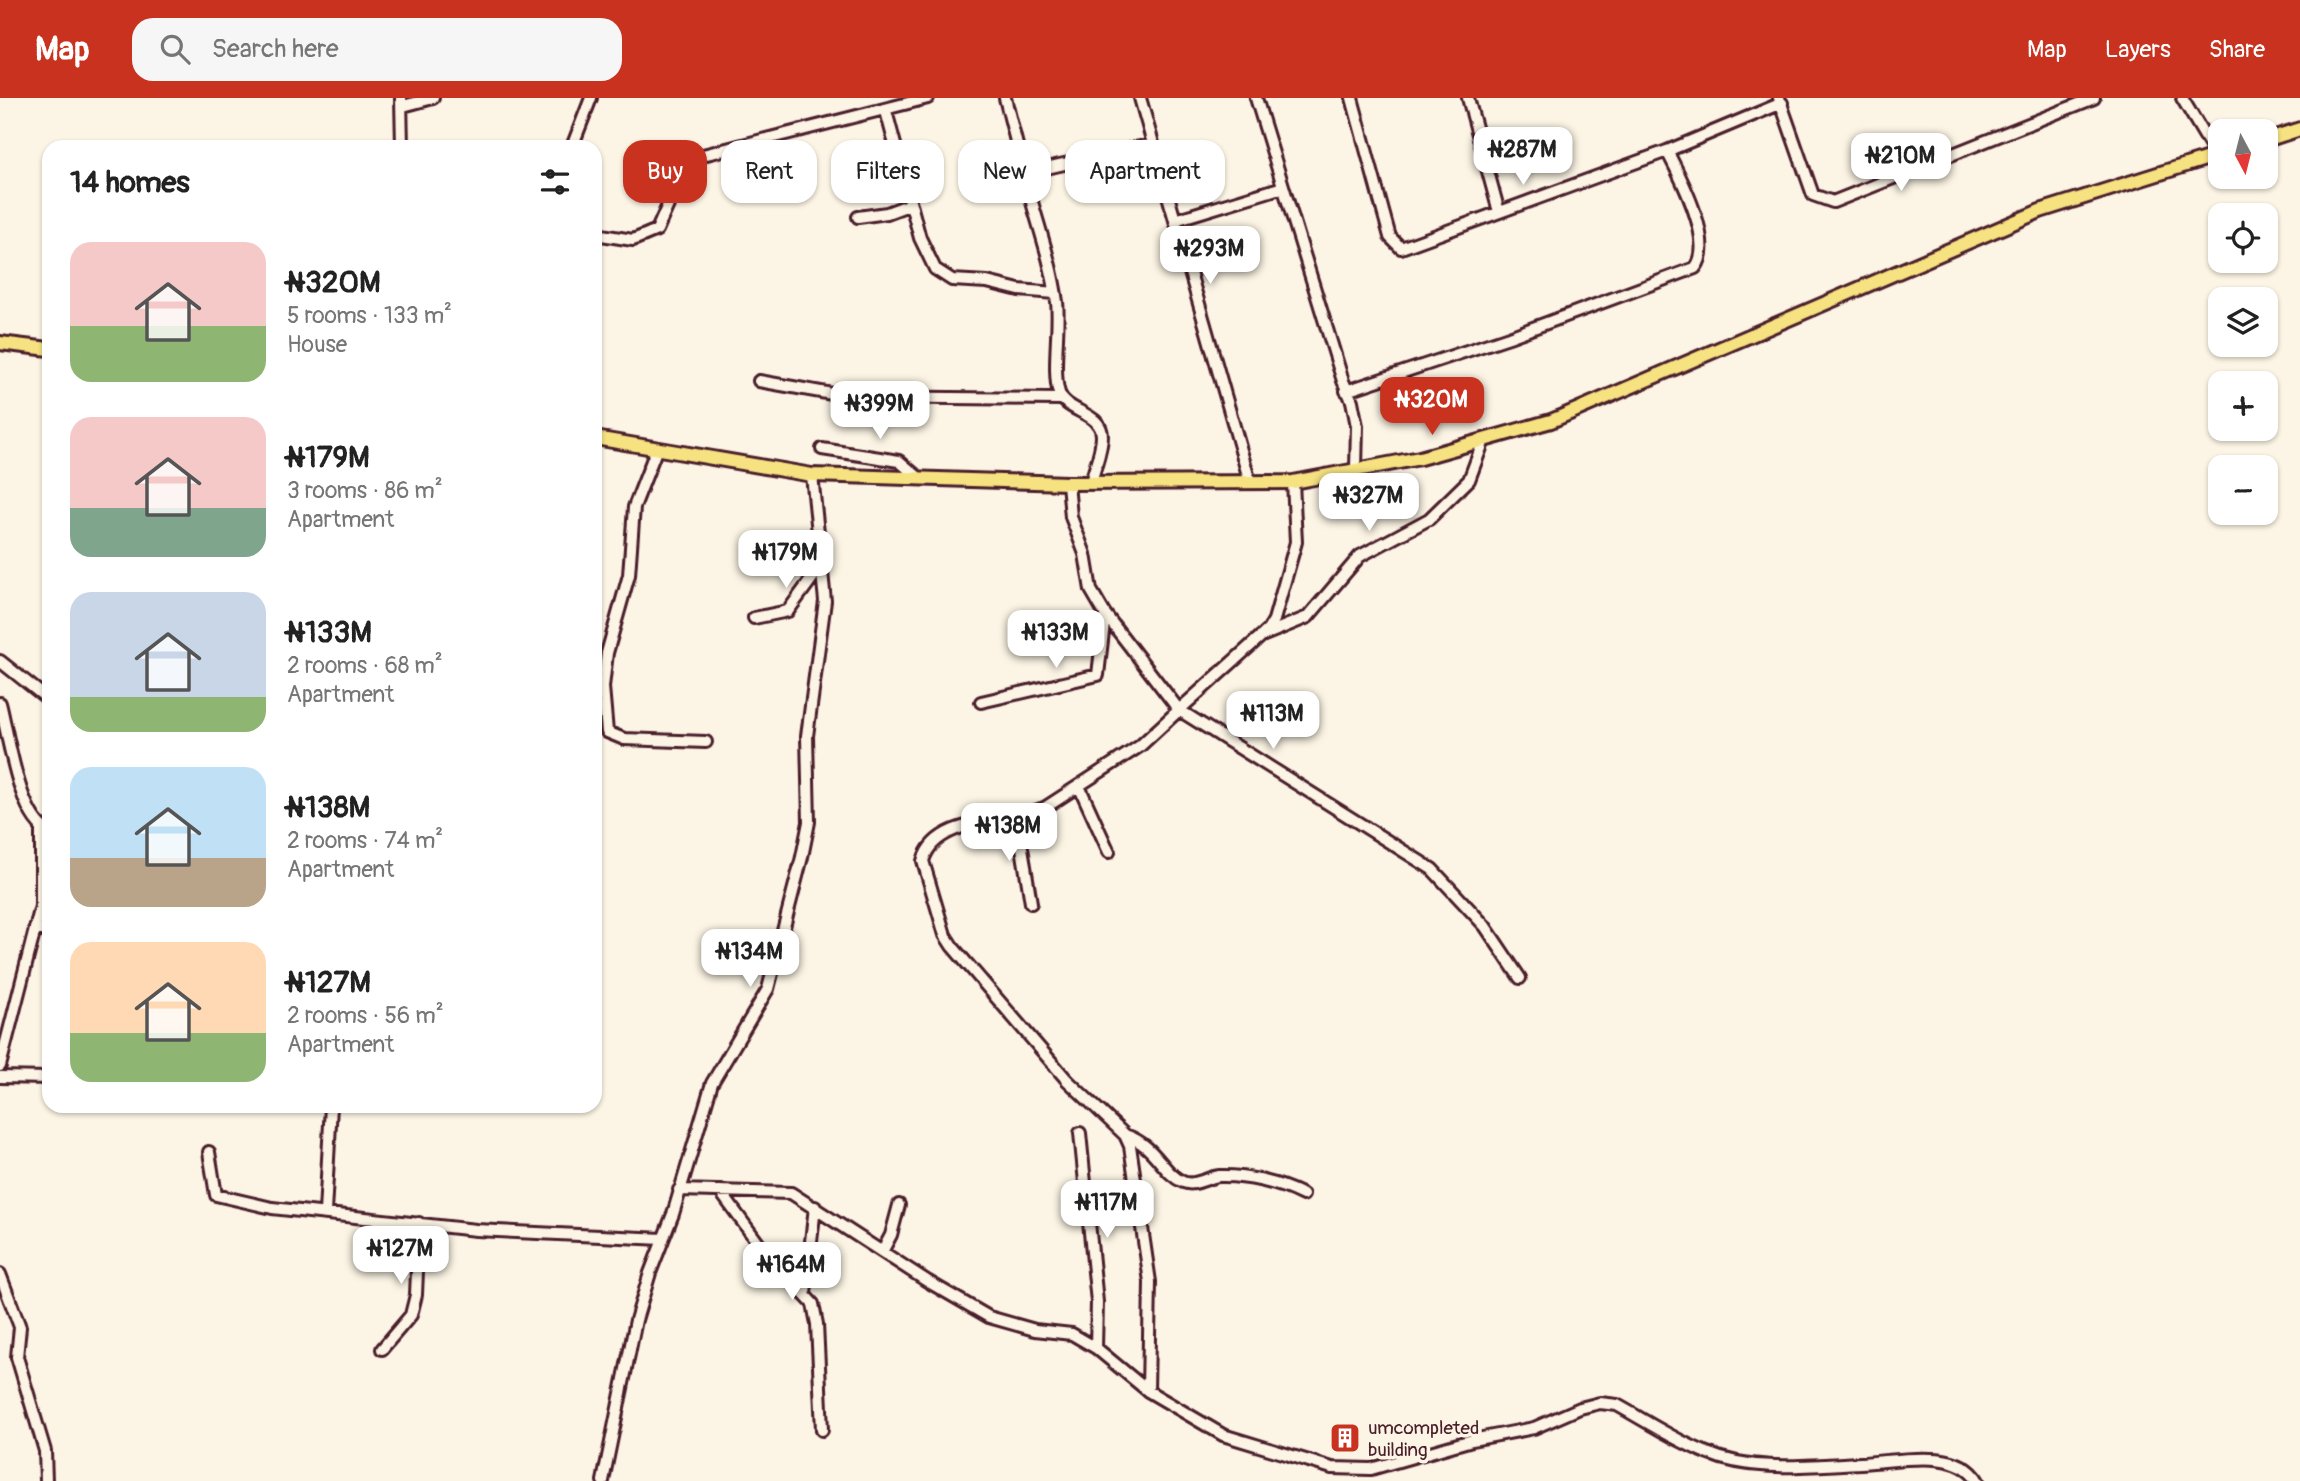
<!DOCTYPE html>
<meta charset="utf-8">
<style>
:root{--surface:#fff;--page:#f6f6f6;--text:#222;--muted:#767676;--accent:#c8321e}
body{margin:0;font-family:Pangolin,sans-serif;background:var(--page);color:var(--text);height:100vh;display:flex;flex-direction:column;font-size:26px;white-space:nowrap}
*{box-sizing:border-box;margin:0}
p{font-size:23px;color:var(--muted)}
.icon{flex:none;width:38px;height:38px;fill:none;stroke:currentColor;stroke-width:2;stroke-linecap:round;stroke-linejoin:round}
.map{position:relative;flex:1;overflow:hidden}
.details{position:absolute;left:42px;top:42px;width:560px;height:973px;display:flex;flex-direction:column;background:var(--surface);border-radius:21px;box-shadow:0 2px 5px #0004}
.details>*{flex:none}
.top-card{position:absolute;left:623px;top:42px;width:665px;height:63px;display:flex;gap:14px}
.needle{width:46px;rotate:173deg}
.tools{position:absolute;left:2208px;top:21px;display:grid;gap:14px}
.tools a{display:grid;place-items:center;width:70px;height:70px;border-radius:14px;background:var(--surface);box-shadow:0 2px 5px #0004;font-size:35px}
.price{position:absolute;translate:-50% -60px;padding:0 16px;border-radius:14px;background:#fff;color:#222;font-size:23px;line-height:46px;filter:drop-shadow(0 2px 4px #0008)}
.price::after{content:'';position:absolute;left:50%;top:42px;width:21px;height:16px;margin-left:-10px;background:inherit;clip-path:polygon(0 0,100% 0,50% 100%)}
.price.on{background:var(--accent);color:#fff}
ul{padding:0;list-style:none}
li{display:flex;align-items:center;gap:21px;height:175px;padding:0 28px}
li span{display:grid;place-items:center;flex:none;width:196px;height:140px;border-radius:21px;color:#555}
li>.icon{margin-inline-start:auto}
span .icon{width:84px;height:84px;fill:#fffc;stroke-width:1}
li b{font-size:30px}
h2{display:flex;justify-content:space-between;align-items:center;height:84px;padding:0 28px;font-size:30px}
.tag{padding:0 24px;border-radius:21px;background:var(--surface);box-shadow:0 2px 5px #0004;font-size:24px;line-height:63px}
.tag.on{background:var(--accent);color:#fff}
header{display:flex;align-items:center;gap:42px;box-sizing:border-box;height:98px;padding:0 35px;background:var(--accent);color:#fff}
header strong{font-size:33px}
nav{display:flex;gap:38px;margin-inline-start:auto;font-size:24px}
.search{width:490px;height:63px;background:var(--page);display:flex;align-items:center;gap:18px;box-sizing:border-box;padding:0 24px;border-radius:21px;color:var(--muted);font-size:26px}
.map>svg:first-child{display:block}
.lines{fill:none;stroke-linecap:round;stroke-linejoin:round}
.minor-casing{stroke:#4a1f2b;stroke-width:16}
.major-casing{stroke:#4a1f2b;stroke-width:18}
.minor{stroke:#fcf5e5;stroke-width:10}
.major{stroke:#f6e281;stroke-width:12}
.labels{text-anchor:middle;stroke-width:7;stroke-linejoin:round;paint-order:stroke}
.poi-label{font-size:19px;fill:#4a1f2b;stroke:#fcf5e5;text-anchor:start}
</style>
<header>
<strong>Map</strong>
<div class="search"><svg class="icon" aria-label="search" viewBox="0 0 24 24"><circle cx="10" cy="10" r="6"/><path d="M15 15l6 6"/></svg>Search here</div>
<nav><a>Map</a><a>Layers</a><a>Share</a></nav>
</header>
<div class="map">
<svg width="2300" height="1383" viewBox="0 0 2300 1383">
<rect width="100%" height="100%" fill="#fcf5e5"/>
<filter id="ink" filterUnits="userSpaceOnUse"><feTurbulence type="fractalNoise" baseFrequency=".0143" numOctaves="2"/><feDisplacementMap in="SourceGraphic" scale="14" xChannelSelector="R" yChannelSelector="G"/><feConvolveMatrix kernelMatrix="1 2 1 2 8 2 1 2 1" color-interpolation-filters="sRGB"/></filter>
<g filter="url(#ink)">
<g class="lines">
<g class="minor-casing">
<path id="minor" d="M401,0L402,49
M1005,0L1024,75L1153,46
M1140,0L1250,384
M1256,0L1343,283L1352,303L1357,328L1356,371
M1352,0L1390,139L1401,150L1667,53L1782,5
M1468,0L1499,114
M1779,0L1813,97L1833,104L2094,0
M2182,0L2216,57
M403,8L433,0
M886,13L920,140L935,171L952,182L987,184L1019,192L1055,195
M572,49L591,0
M1024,75C1035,119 1051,160 1057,204C1060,229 1052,274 1059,295C1066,315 1102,314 1102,338C1102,353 1094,371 1091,385
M858,119L887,115L911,106
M1175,122L1283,89
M595,136L633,142L657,132L687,64L699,58L928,0
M759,283L849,299L1062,301
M1346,293L1509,239L1695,170C1716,146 1680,78 1667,53
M657,350L634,409L629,477L607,555L603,589L607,634L624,641L706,644
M822,351L899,363L919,380
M1293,384L1296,444L1274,522L1268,532L1179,612L1432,771L1485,828L1520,880
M1068,385L1071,419L1085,456L1091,492L1105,516L1179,612L1140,648L1046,709C1011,726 936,717 923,763L945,837L952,848L1067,982L1125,1037L1130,1048L1150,1184L1148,1293
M754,520L788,513L821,468
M1264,537L1308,519L1360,458L1429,421L1469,382L1484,342
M0,563L49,602
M981,604L1098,577L1105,516
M0,605C8,635 19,722 49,733
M1079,688L1109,754
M1017,719L1031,805
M35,830L49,834
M0,968L41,808V730
M0,979L49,980
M1080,1035L1097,1204L1096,1250
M1125,1037C1156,1047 1162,1075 1183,1084C1195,1089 1207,1079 1219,1078C1246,1077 1279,1085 1303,1097
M209,1054L216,1097L272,1110L476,1132L663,1141
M679,1092L791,1095L927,1183L989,1219L1035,1232L1072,1236L1096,1250L1148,1293L1223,1337L1332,1370L1371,1371L1472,1342L1534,1330L1580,1310L1600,1305L1617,1307C1646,1323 1676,1343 1707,1355C1755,1375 1810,1367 1861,1365C1894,1364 1958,1348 1978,1383
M720,1093L764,1153L813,1206L817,1226L822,1332
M325,1114L331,1008
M882,1154L891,1137L899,1107
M0,1176L20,1229L17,1259L45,1353L46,1383
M805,1195L815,1109
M382,1251L411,1217L416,1197L419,1125
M603,1383L636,1222L650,1175L673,1116L712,985L768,891L802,759L809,724L807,638L825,503L812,377"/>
</g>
<g class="major-casing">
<path id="major" d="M2266,42L2300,31
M0,245L49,251
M595,340L812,377L1068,385L1293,384L1420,360L1551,323L2040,113L2221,56"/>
</g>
<use href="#minor" class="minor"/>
<use href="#major" class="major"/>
</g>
</g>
<defs>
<g id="building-square" transform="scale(1.575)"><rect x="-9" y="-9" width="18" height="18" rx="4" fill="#c8321e" stroke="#fcf5e5"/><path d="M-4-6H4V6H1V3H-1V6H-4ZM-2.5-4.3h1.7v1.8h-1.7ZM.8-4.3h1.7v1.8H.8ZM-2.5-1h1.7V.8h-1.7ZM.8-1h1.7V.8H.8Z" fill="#fff"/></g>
</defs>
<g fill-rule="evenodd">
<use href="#building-square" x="1345" y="1340"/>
</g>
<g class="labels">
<g class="poi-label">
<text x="1368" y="1336">umcompleted<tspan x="1368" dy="22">building</tspan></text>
</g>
</g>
</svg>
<div class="tools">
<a><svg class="needle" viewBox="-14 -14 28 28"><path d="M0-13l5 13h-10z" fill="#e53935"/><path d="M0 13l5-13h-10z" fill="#767676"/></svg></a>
<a><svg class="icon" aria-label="locate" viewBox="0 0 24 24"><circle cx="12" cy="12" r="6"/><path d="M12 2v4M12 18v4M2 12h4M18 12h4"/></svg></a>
<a><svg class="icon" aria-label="layers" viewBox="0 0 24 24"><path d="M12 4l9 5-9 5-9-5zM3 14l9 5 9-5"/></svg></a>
<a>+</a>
<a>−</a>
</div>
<b class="price" style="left:1523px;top:89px">₦287M</b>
<b class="price" style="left:1901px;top:95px">₦210M</b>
<b class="price" style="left:1210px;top:188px">₦293M</b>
<b class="price on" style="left:1432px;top:339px">₦320M</b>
<b class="price" style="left:880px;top:343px">₦399M</b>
<b class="price" style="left:1369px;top:435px">₦327M</b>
<b class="price" style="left:786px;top:492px">₦179M</b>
<b class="price" style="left:1056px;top:572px">₦133M</b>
<b class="price" style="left:1273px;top:653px">₦113M</b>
<b class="price" style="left:1009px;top:765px">₦138M</b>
<b class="price" style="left:750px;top:891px">₦134M</b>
<b class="price" style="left:1107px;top:1142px">₦117M</b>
<b class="price" style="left:401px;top:1188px">₦127M</b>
<b class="price" style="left:792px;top:1204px">₦164M</b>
<div class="top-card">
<a class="tag on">Buy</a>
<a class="tag">Rent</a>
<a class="tag">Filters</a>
<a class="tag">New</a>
<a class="tag">Apartment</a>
</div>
<section class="details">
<h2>14 homes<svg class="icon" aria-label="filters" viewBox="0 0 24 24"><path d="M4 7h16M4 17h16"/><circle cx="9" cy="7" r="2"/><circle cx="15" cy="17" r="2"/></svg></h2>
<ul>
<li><span style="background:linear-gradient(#f6c9c9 60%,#8fb573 0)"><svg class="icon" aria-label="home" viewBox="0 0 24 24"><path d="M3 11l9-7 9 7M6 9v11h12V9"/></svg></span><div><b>₦320M</b><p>5 rooms · 133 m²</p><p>House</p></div></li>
<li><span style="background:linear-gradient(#f6c9c9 65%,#7fa58c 0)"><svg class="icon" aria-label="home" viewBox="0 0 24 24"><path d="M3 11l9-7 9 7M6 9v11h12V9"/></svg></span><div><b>₦179M</b><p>3 rooms · 86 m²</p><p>Apartment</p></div></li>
<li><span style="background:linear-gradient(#c9d6e8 75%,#8fb573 0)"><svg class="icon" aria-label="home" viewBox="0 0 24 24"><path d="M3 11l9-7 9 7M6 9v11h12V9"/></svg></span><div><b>₦133M</b><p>2 rooms · 68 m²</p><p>Apartment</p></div></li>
<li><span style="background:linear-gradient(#bfe0f5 65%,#b9a48a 0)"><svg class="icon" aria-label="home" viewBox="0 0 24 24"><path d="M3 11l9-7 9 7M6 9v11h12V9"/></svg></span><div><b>₦138M</b><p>2 rooms · 74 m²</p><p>Apartment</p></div></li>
<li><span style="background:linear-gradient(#ffd9b3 65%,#8fb573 0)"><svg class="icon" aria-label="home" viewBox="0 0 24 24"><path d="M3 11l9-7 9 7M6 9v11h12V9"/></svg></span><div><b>₦127M</b><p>2 rooms · 56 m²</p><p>Apartment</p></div></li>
</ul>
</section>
</div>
